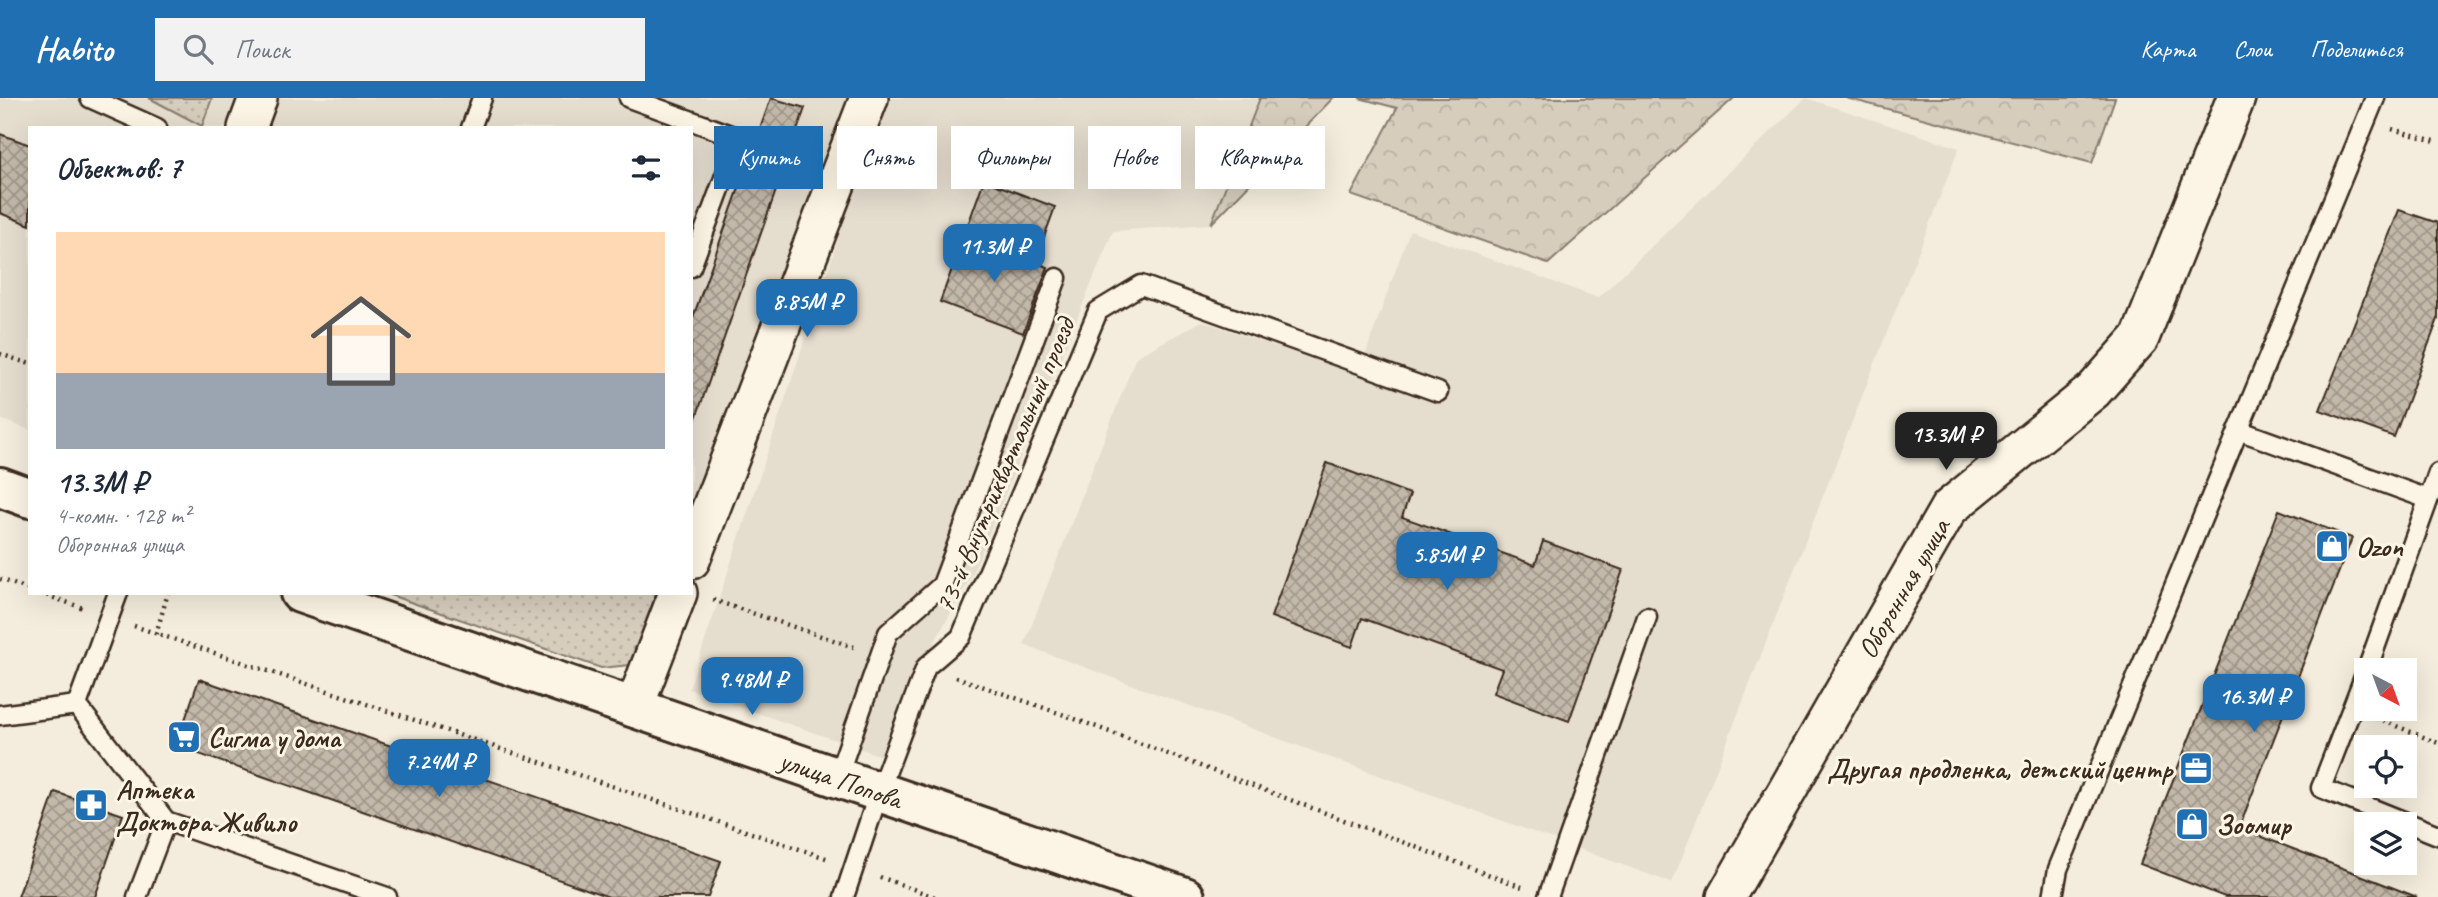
<!DOCTYPE html>
<html lang="ru">
<meta charset="utf-8">
<style>
:root{--surface:#fff;--page:#f2f2f3;--text:#1f2937;--muted:#747a83;--accent:#1f6fb2}
body{margin:0;font-family:Caveat,sans-serif;background:var(--page);color:var(--text);height:100vh;display:flex;flex-direction:column;font-size:26px;white-space:nowrap}
*{box-sizing:border-box;margin:0}
p{font-size:23px;color:var(--muted)}
.icon{flex:none;width:38px;height:38px;fill:none;stroke:currentColor;stroke-width:2;stroke-linecap:round;stroke-linejoin:round}
.map{position:relative;flex:1;overflow:hidden}
.panel{position:absolute;left:28px;top:28px;width:665px;height:469px;display:flex;flex-direction:column;background:var(--surface);border-radius:0px;box-shadow:0 7px 28px #0002}
.panel>*{flex:none}
.guide{position:absolute;left:714px;top:28px;width:665px;height:63px;display:flex;gap:14px}
.needle{width:46px;rotate:139deg}
.buttons{position:absolute;left:2354px;top:560px;display:grid;gap:14px}
.buttons a{display:grid;place-items:center;width:63px;height:63px;border-radius:0px;background:var(--surface);box-shadow:0 7px 28px #0002;font-size:35px}
.price{position:absolute;translate:-50% -60px;padding:0 16px;border-radius:14px;background:var(--accent);color:#fff;font-size:23px;line-height:46px;filter:drop-shadow(0 2px 4px #0008)}
.price::after{content:'';position:absolute;left:50%;top:42px;width:21px;height:16px;margin-left:-10px;background:inherit;clip-path:polygon(0 0,100% 0,50% 100%)}
.price.current{background:#222;color:#fff}
ul{padding:0;list-style:none}
li{display:grid;align-content:center;gap:14px;height:371px;padding:0 28px}
li span{display:grid;place-items:center;height:217px;border-radius:0px;color:#555}
li>.icon{margin-inline-start:auto}
span .icon{width:126px;height:126px;fill:#fffc;stroke-width:1}
li b{font-size:30px}
h2{display:flex;justify-content:space-between;align-items:center;height:84px;padding:0 28px;font-size:30px}
.tag{padding:0 24px;border-radius:0px;background:var(--surface);box-shadow:0 7px 28px #0002;font-size:24px;line-height:63px}
.tag.current{background:var(--accent);color:#fff}
header{display:flex;align-items:center;gap:42px;box-sizing:border-box;height:98px;padding:0 35px;background:var(--accent);color:#fff}
header strong{font-size:33px}
nav{display:flex;gap:38px;margin-inline-start:auto;font-size:24px}
.search{width:490px;height:63px;background:var(--page);display:flex;align-items:center;gap:18px;box-sizing:border-box;padding:0 24px;border-radius:0px;color:var(--muted);font-size:26px}
.map>svg:first-child{display:block}
.built{fill:#e5ddce}
.grass{fill:url(#grass-dots);stroke:#887c6e;stroke-width:2}
.forest{fill:url(#forest-crowns);stroke:#887c6e;stroke-width:2}
.building{fill:url(#building-cross-hatch);stroke:#3b2a1e;stroke-width:2}
.lines{fill:none;stroke-linecap:round;stroke-linejoin:round}
.service-casing{stroke:#3b2a1e;stroke-width:23}
.minor-casing{stroke:#3b2a1e;stroke-width:42}
.tertiary-casing{stroke:#3b2a1e;stroke-width:44}
.path{stroke:#3b2a1e;stroke-width:4.5;stroke-dasharray:2 5;stroke-linecap:butt}
.service{stroke:#fcf5e5;stroke-width:18}
.minor{stroke:#fcf5e5;stroke-width:37}
.tertiary{stroke:#fcf5e5;stroke-width:38}
.labels{text-anchor:middle;stroke-width:6;stroke-linejoin:round;paint-order:stroke}
.street-label{font-size:28px;fill:#3b2a1e;stroke:#fcf5e5}
.poi-label{font-size:28px;font-weight:bold;fill:#3b2a1e;stroke:#fcf5e5;text-anchor:start}
</style>
<header>
<strong>Habito</strong>
<div class="search"><svg class="icon" aria-label="search" viewBox="0 0 24 24"><circle cx="10" cy="10" r="6"/><path d="M15 15l6 6"/></svg>Поиск</div>
<nav><a>Карта</a><a>Слои</a><a>Поделиться</a></nav>
</header>
<div class="map">
<svg width="2438" height="799" viewBox="0 0 2438 799">
<defs>
<pattern id="grass-dots" width="8" height="8" patternUnits="userSpaceOnUse" patternTransform="scale(1.75)"><rect width="8" height="8" fill="#d6cdbd"/><path d="M2 2h.1M6 6h.1" fill="none" stroke="#b9b0a2" stroke-width="1.8" stroke-linecap="round"/></pattern>
<pattern id="forest-crowns" width="20" height="18" patternUnits="userSpaceOnUse" patternTransform="scale(1.75)"><rect width="20" height="18" fill="#d6cdbd"/><path d="M2 6a3 3 0 1 1 6 0M12 15a3 3 0 1 1 6 0" fill="none" stroke="#b9b0a2"/></pattern>
<pattern id="building-cross-hatch" width="8" height="8" patternUnits="userSpaceOnUse" patternTransform="scale(1.75)"><rect width="8" height="8" fill="#c3b9aa"/><path d="M0 0l8 8M0 8l8-8" fill="none" stroke="#a0978a"/></pattern>
</defs>
<rect width="100%" height="100%" fill="#f4eddd"/>
<filter id="ink" filterUnits="userSpaceOnUse"><feTurbulence type="fractalNoise" baseFrequency=".0143" numOctaves="2"/><feDisplacementMap in="SourceGraphic" scale="14" xChannelSelector="R" yChannelSelector="G"/><feConvolveMatrix kernelMatrix="1 2 1 2 8 2 1 2 1" color-interpolation-filters="sRGB"/></filter>
<g filter="url(#ink)">
<path class="built" d="M0,0H149L202,27L212,0H852L691,429V30H30V332L0,321Z
M885,0H1260L1211,126L1113,133L972,477L935,543L881,658L689,591Z
M1806,0L1959,50L1672,785L1024,547L1136,259L1202,223L1358,277L1410,132L1598,200Z"/>
<path class="grass" d="M149,0H212L202,28Z
M384,495H667L648,548L630,567L601,570Z"/>
<path class="forest" d="M1260,0H1333L1211,126Z
M1359,0H1734L1548,166L1351,97L1397,10Z
M1846,0H2115L2092,65Z"/>
<path class="building" d="M771,0L805,10L691,334V225Z
M0,36L30,47V127L0,115Z
M984,82L1055,109L1035,164L964,138Z
M2399,112L2438,125V221L2394,339L2320,312Z
M964,138L1048,169L1023,235L940,204Z
M1327,365L1410,396L1402,419L1535,467L1543,443L1623,472L1569,623L1493,595L1502,571L1362,520L1352,549L1271,519Z
M2279,412L2352,440L2239,730L2417,799H2225L2140,766Z
M199,581L721,763L708,799H609L176,648Z
M55,694L123,717L95,799H18Z"/>
<g class="lines">
<g class="service-casing">
<path id="service" d="M90,0L157,30
M629,0L739,40L691,169
M471,30L482,0
M2238,332L2428,401
M2367,572L2438,375
M2366,574L2321,690L2438,737
M77,607L166,723L387,799
M77,607L118,495
M0,617L77,607
M837,680L888,535L942,487L1057,180
M137,799L166,723
M844,799L879,694L926,569L961,539L1098,213L1141,187L1438,294
M1548,799L1647,519
M2053,799L2058,771L2375,0"/>
</g>
<g class="minor-casing">
<path id="minor" d="M247,30L258,0
M691,462L869,0
M634,610L678,495
M1726,799L1949,410L2093,293L2140,240L2236,0"/>
</g>
<g class="tertiary-casing">
<path id="tertiary" d="M0,389L30,400
M300,495L1185,799"/>
</g>
<path class="path" d="M2392,31L2438,44
M0,256L30,266
M0,481L30,492
M40,495L83,510
M713,502L854,549
M134,528L829,761
M156,536L168,495
M956,579L1070,619L1522,789
M2377,620L2438,645
M880,779L935,799"/>
<use href="#service" class="service"/>
<use href="#minor" class="minor"/>
<use href="#tertiary" class="tertiary"/>
</g>
</g>
<defs>
<g id="shop-square" transform="scale(1.75)"><rect x="-9" y="-9" width="18" height="18" rx="4" fill="#1f6fb2" stroke="#fcf5e5"/><path d="M-5-2.5h2.3a2.7 3.5 0 0 1 5.4 0H5L5.5 6h-11ZM-1.5-2.5h3a1.5 2.3 0 0 0-3 0Z" fill="#fff"/></g>
<g id="supermarket-square" transform="scale(1.75)"><rect x="-9" y="-9" width="18" height="18" rx="4" fill="#1f6fb2" stroke="#fcf5e5"/><path d="M-6-5.5h2.5l.6 2H6L4.5 2H-2.5L-4.4-4H-6ZM-1.5 3.2a1.3 1.3 0 1 0 .1 0ZM3 3.2a1.3 1.3 0 1 0 .1 0Z" fill="#fff"/></g>
<g id="office-square" transform="scale(1.75)"><rect x="-9" y="-9" width="18" height="18" rx="4" fill="#1f6fb2" stroke="#fcf5e5"/><path d="M-6-3h4V-5.5h4V-3h4V5H-6ZM-1-4.5V-3h2v-1.5ZM-6 0V1H6V0Z" fill="#fff"/></g>
<g id="pharmacy-square" transform="scale(1.75)"><rect x="-9" y="-9" width="18" height="18" rx="4" fill="#1f6fb2" stroke="#fcf5e5"/><path d="M-2-6h4v4h4v4h-4v4h-4v-4h-4v-4h4Z" fill="#fff"/></g>
</defs>
<g fill-rule="evenodd">
<use href="#shop-square" x="2332" y="448"/>
<use href="#supermarket-square" x="184" y="639"/>
<use href="#office-square" x="2196" y="670"/>
<use href="#pharmacy-square" x="91" y="707"/>
<use href="#shop-square" x="2192" y="726"/>
</g>
<g class="labels">
<g class="street-label">
<text transform="translate(1004 367) rotate(-67)" y="10">73-й Внутриквартальный проезд</text>
<text transform="translate(1903 490) rotate(-60)" y="10">Оборонная улица</text>
<text transform="translate(841 681) rotate(19)" y="10">улица Попова</text>
</g>
<g class="poi-label">
<text x="2356" y="458">Ozon</text>
<text x="208" y="649">Сигма у дома</text>
<text x="2172" y="680" text-anchor="end">Другая продленка, детский центр</text>
<text x="116" y="701">Аптека<tspan x="116" dy="32">Доктора Живило</tspan></text>
<text x="2216" y="736">Зоомир</text>
</g>
</g>
</svg>
<div class="buttons">
<a><svg class="needle" viewBox="-14 -14 28 28"><path d="M0-13l5 13h-10z" fill="#e53935"/><path d="M0 13l5-13h-10z" fill="#747a83"/></svg></a>
<a><svg class="icon" aria-label="locate" viewBox="0 0 24 24"><circle cx="12" cy="12" r="6"/><path d="M12 2v4M12 18v4M2 12h4M18 12h4"/></svg></a>
<a><svg class="icon" aria-label="layers" viewBox="0 0 24 24"><path d="M12 4l9 5-9 5-9-5zM3 14l9 5 9-5"/></svg></a>
</div>
<b class="price" style="left:994px;top:186px">11.3M ₽</b>
<b class="price" style="left:807px;top:241px">8.85M ₽</b>
<b class="price current" style="left:1946px;top:374px">13.3M ₽</b>
<b class="price" style="left:1447px;top:494px">5.85M ₽</b>
<b class="price" style="left:752px;top:619px">9.48M ₽</b>
<b class="price" style="left:2254px;top:636px">16.3M ₽</b>
<b class="price" style="left:439px;top:701px">7.24M ₽</b>
<div class="guide">
<a class="tag current">Купить</a>
<a class="tag">Снять</a>
<a class="tag">Фильтры</a>
<a class="tag">Новое</a>
<a class="tag">Квартира</a>
</div>
<section class="panel">
<h2>Объектов: 7<svg class="icon" aria-label="filters" viewBox="0 0 24 24"><path d="M4 7h16M4 17h16"/><circle cx="9" cy="7" r="2"/><circle cx="15" cy="17" r="2"/></svg></h2>
<ul>
<li><span style="background:linear-gradient(#ffd9b3 65%,#9aa5b1 0)"><svg class="icon" aria-label="home" viewBox="0 0 24 24"><path d="M3 11l9-7 9 7M6 9v11h12V9"/></svg></span><div><b>13.3M ₽</b><p>4-комн. · 128 m²</p><p>Оборонная улица</p></div></li>
</ul>
</section>
</div>
